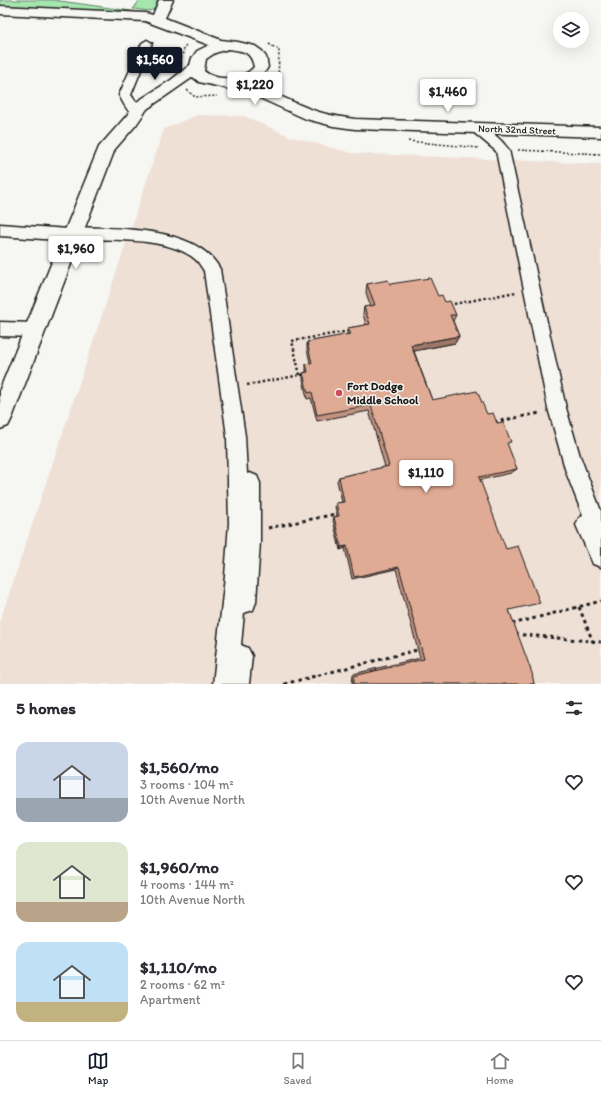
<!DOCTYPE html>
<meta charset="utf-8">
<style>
:root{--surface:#fff;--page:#f2f2f3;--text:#2b2b33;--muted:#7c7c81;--line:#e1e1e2;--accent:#111827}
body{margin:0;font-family:Itim,sans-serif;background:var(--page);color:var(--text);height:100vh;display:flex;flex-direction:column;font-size:15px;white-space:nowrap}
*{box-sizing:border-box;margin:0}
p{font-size:13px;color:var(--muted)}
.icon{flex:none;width:22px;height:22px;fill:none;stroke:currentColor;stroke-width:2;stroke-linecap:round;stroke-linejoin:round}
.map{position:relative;height:684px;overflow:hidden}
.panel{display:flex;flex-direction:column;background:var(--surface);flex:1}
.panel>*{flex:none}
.controls{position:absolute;left:553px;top:12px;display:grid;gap:8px}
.controls a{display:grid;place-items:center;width:36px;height:36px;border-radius:50%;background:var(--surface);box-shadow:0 4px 16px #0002;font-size:20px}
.price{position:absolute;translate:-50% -34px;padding:0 9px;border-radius:4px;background:#fff;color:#222;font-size:13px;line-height:26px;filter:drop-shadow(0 1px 2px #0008)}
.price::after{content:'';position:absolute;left:50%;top:24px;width:12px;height:9px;margin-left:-6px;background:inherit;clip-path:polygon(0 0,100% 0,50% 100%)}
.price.current{background:var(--accent);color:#fff}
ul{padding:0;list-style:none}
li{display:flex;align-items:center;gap:12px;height:100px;padding:0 16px}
li span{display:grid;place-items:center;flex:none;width:112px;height:80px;border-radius:12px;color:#555}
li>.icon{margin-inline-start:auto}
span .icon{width:48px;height:48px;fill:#fffc;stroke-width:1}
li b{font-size:17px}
h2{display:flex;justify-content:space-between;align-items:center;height:48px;padding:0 16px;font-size:17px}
.tab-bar{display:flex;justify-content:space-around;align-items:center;height:56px;border-top:1px solid var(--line);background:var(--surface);font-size:11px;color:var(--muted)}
.tab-bar a{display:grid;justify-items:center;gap:2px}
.tab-bar .current{color:var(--accent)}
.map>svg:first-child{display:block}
.built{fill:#efe0d6}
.green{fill:#a5e6af;stroke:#608166}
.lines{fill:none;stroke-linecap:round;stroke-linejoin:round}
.minor-casing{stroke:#1c1c1c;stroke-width:3}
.major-casing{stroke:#1c1c1c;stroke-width:3}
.path-far2{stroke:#1c1c1c;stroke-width:1.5;stroke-dasharray:2 2;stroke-linecap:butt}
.path-far1{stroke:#1c1c1c;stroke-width:2.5;stroke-dasharray:2.5 2.5;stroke-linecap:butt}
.path{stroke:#1c1c1c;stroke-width:3;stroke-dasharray:3.5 3.5;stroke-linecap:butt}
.minor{fill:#f6f6f2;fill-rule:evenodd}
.major{fill:#f6f6f2;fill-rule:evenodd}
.wall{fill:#c19380;stroke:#1c1c1c}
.shaded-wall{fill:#9d7868;stroke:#1c1c1c}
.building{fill:#e0ab95;stroke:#1c1c1c}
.poi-dot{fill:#d1495b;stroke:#f6f6f2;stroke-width:1.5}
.labels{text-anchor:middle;stroke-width:3;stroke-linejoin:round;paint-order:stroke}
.far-street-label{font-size:10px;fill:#1c1c1c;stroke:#f6f6f2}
.poi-label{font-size:12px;font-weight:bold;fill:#1c1c1c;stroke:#f6f6f2;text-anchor:start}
</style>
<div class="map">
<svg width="601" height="684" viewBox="0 0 601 684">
<rect width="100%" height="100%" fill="#f6f6f2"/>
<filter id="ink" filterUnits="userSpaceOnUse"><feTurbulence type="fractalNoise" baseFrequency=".025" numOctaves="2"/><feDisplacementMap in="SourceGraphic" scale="8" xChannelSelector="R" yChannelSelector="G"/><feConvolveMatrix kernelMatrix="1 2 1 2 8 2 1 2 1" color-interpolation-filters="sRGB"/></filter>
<g filter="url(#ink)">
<path class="built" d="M197,115L244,116L289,136L351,153L601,164V684H0V621L164,129Z"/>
<path class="green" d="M0,0H53L146,13L0,7Z
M140,0H161C154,15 148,10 133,9Z"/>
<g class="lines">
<g class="minor-casing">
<path id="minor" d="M147,40L152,43L131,95L144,113L142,116C130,119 124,104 119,95L142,43Z
M476,124C488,127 502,140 509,150L566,408L580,456L601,511V567L593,564L576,525L579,518L583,516L566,472L548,408L496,151L472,131L470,128L472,125Z
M0,224L68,229L73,227C116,229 196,225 220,269L245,436L247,474L250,473L257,476L260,483V542L256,602L253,610L244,613L241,645L248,648L252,656L249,684H213L225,576L229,523L228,483L227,436L204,271C201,267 199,262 195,259C169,237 109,240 77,239L72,241L0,236Z
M0,322L36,323L42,325L44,330L42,335L36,337L0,336Z"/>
</g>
<g class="major-casing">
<path id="major" d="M159,0H173L165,18L221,40L238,42L255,46L262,51L266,57L268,67L261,78L246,84C272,90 294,104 319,112C331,116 343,117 355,119L601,127V137L355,129L333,126L306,119L251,94L199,82L193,77L147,109L136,125L115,149L12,418L8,426L0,429V389L99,147L129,113L135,103L171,80L190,65L192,58L197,51L209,45L145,21L0,14V6L145,13L153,15ZM228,49C243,51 251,51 254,67C243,80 217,82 204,71L206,59L215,53Z"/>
</g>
<path class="path-far2" d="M269,44L279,50L278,85L276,86
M180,62L185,46L187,45
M187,90L195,97L217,96
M408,141L479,148
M518,150L601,154"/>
<path class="path-far1" d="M449,305L516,292
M300,375L292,341L350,331
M247,385L306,374"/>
<path class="path" d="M494,422L540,413
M268,528L336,514
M579,607L593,642
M512,624L601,601
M515,634L601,642
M284,684L417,650"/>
<use href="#minor" class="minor"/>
<use href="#major" class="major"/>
</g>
<path class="wall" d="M367,284H390L438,296L445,302L456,315L453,321L459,336L455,343L414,351L432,400L487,414L507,445L517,469L511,473L480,480L509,610L534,684H352L353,674L420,658L396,569L352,579L345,548L340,550L333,520L334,517L337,516L335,507L336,503L342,502L337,481L339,477L385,467L369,411L317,421L311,398L307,399L303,379V373L306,372V364L310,363L307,349V342L347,335L348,328L366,325L363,314L364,307L370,306L366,292Z"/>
<path class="shaded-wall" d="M459,336L455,343L409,352L411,345Z
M347,546L345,548L340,550L341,547Z"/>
<path class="building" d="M430,278L438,296L442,295L445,302L450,301L456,315H450L459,336L411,345L432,400L477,391L487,414L493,413L497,423L503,422L511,442L507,443L517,469L479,477L506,549L518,546L540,603L509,610L532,673L534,684H354V676L424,659L399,567L354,577L347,546L341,547L334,517L339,516L336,503L344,502L339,477L389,466L371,405L317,415L312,392L308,393L303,373L308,372L306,364L312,363L307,342L350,334L348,328L370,324L364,307L375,305L367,284L388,280L390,284Z"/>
</g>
<circle class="poi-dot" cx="339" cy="393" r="4"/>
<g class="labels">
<g class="far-street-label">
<text transform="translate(517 129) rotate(2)" y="4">North 32nd Street</text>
</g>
<g class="poi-label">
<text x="347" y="390">Fort Dodge<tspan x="347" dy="14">Middle School</tspan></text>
</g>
</g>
</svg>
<div class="controls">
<a><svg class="icon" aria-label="layers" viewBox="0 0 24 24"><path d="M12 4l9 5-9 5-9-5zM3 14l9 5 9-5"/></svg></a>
</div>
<b class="price current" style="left:155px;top:81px">$1,560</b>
<b class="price" style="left:255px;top:106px">$1,220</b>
<b class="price" style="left:448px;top:113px">$1,460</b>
<b class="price" style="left:76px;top:270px">$1,960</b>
<b class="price" style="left:426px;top:494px">$1,110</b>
</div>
<section class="panel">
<h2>5 homes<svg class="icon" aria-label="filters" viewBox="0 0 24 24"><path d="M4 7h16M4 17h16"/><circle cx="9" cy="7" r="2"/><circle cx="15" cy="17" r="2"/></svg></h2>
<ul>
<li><span style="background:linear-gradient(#c9d6e8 70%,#9aa5b1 0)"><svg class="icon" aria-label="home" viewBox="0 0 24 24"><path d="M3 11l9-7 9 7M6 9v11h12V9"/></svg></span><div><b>$1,560/mo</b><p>3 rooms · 104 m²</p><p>10th Avenue North</p></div><svg class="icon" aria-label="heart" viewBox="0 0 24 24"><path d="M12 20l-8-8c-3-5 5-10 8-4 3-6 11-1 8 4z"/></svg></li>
<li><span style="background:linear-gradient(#dfe7d0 75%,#b9a48a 0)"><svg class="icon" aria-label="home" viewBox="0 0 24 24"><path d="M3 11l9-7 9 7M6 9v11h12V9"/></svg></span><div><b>$1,960/mo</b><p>4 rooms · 144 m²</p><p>10th Avenue North</p></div><svg class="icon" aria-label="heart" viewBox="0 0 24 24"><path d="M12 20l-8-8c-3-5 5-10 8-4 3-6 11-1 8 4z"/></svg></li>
<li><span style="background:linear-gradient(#bfe0f5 75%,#c2b280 0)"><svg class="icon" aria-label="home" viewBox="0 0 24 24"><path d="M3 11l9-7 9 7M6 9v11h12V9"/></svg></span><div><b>$1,110/mo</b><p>2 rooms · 62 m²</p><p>Apartment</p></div><svg class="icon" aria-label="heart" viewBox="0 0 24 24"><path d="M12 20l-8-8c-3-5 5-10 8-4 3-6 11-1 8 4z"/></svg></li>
</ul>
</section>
<nav class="tab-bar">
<a class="current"><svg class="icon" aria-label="map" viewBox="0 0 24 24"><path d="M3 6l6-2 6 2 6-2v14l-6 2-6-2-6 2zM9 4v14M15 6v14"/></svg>Map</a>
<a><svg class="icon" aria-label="saved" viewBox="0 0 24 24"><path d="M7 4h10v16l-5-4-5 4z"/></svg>Saved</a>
<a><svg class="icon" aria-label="home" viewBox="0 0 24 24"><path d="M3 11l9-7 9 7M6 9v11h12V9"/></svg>Home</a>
</nav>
